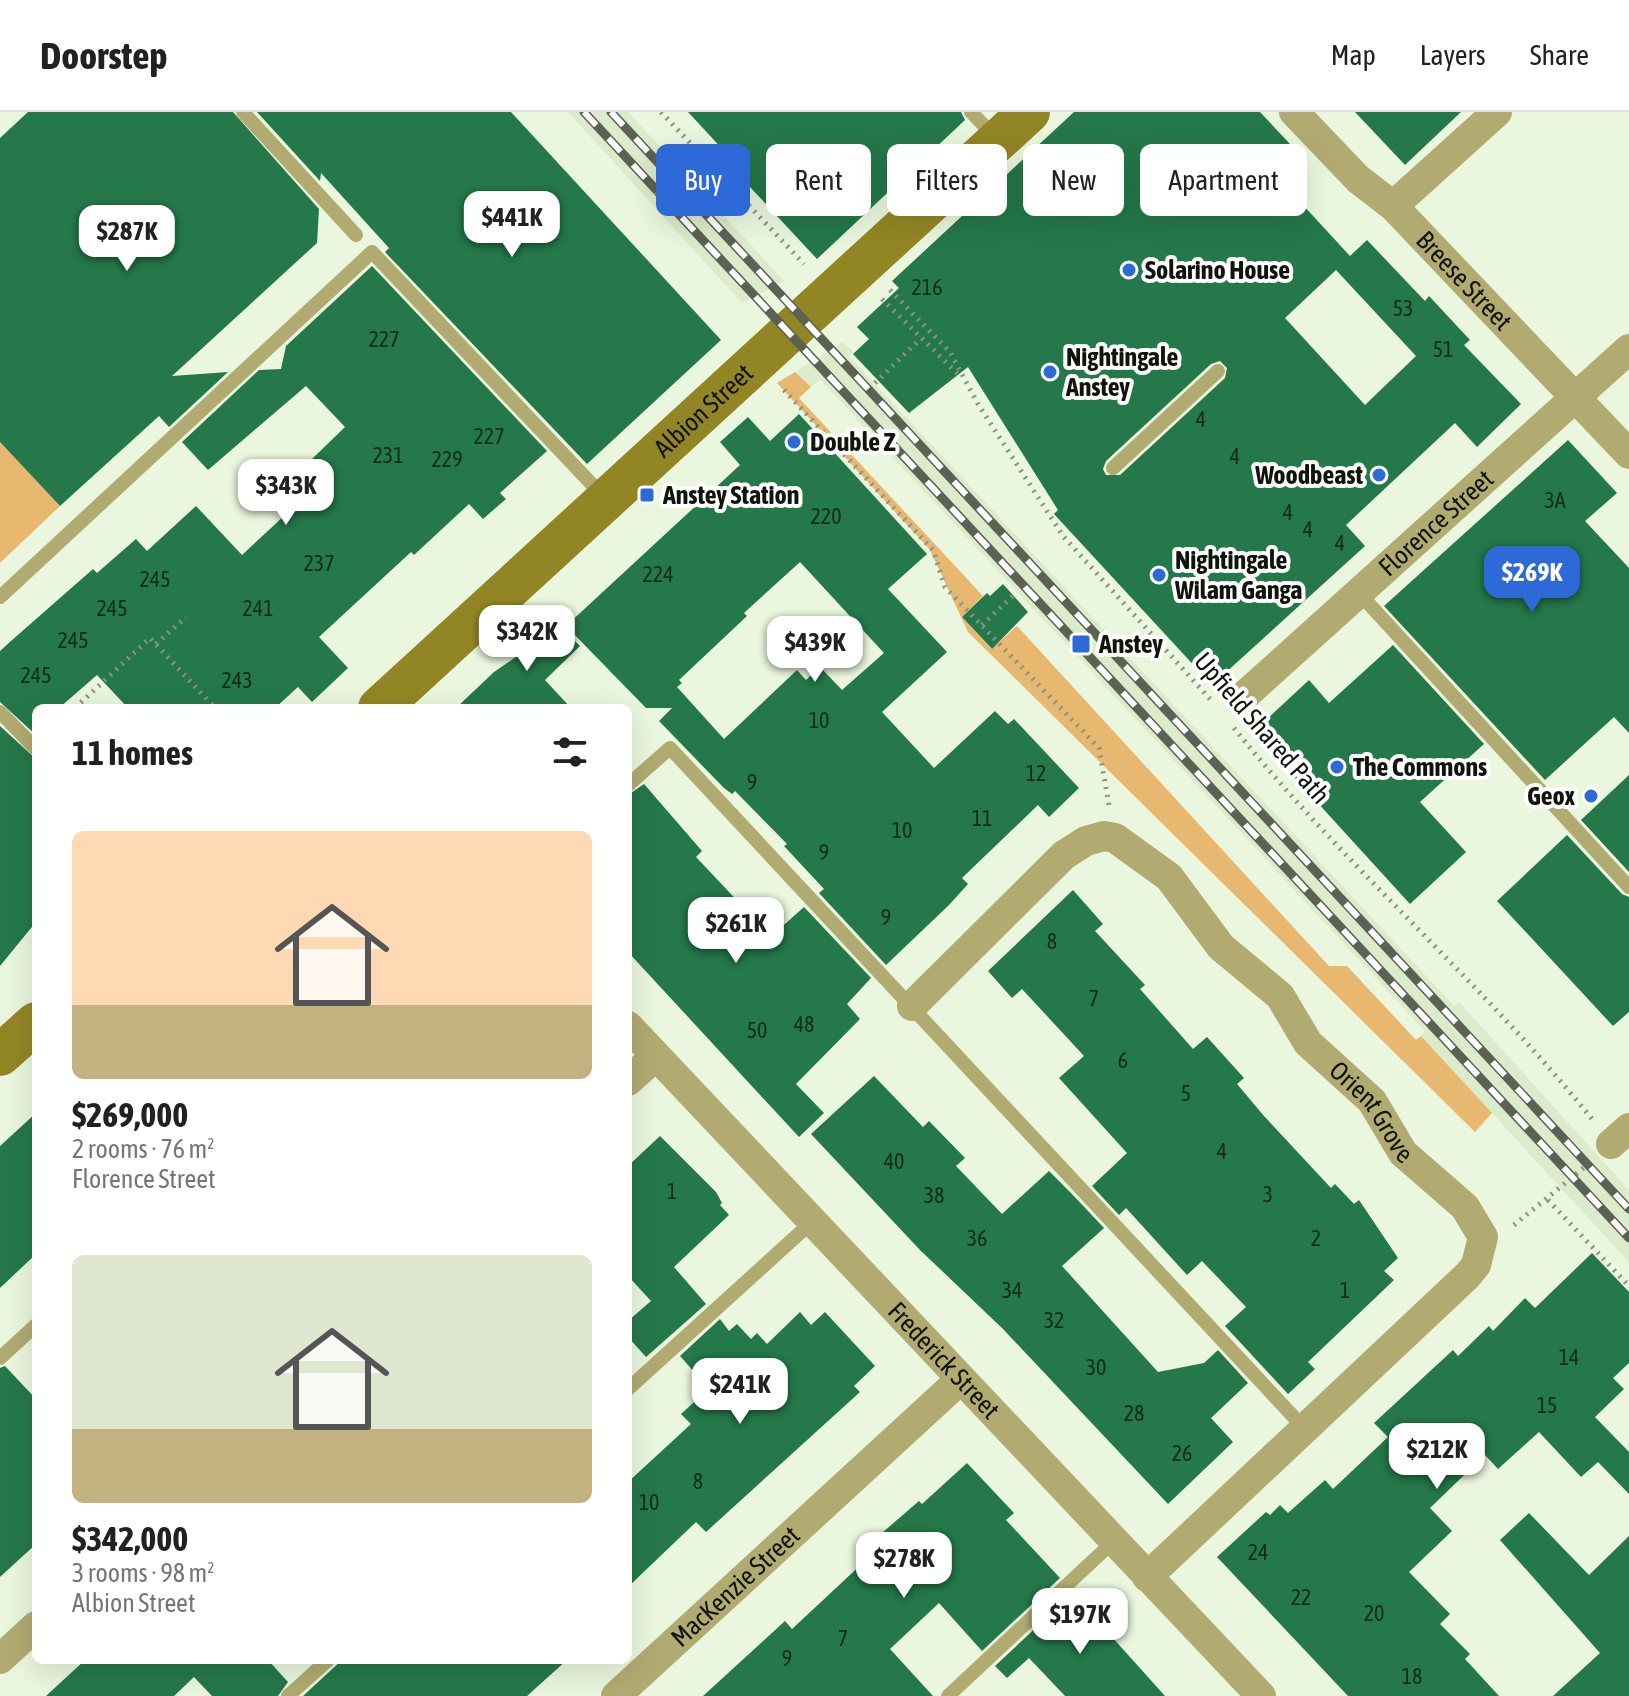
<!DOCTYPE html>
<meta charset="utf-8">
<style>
:root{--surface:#fff;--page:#f6f6f6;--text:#202124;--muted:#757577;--line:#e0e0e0;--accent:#2d69d7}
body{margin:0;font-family:"Asap Condensed",sans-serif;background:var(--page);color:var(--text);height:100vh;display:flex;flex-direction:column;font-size:30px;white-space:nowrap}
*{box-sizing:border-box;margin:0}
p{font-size:26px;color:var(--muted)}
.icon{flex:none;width:44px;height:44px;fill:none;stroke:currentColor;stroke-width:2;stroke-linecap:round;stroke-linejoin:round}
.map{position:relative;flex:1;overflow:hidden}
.drawer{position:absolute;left:32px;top:592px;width:600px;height:960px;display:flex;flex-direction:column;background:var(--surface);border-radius:12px;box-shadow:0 8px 32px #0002}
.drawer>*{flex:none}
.guide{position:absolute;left:656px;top:32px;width:760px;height:72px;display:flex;gap:16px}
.price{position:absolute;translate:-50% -68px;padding:0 18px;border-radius:16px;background:#fff;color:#222;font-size:26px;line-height:52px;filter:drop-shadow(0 2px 4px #0008)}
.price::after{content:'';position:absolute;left:50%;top:48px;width:24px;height:18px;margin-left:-12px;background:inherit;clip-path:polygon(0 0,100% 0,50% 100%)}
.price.active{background:var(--accent);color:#fff}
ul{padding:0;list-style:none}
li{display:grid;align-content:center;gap:16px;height:424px;padding:0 40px}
li span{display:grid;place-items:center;height:248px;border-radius:12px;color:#555}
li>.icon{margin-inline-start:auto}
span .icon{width:144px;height:144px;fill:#fffc;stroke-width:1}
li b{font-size:34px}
h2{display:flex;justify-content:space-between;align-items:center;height:96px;padding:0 40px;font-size:34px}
.pill{padding:0 28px;border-radius:12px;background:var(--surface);box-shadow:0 8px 32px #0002;font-size:28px;line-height:72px}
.pill.active{background:var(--accent);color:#fff}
header{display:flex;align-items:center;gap:48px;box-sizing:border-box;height:112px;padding:0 40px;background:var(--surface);border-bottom:2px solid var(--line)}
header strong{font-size:38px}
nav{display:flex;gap:44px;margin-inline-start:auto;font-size:28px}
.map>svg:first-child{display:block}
.built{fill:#dcebcb}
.green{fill:#e8b770}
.building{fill:#247849;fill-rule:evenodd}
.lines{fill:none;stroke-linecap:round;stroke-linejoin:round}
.path{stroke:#8a9381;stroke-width:5;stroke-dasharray:2 6;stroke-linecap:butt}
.lane{stroke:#b1aa71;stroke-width:14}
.street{stroke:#b1aa71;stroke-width:30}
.secondary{stroke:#928624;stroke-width:42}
.rail-casing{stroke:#5b6153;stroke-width:9}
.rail{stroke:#fefefe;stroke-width:6;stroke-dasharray:18;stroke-linecap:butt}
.poi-dot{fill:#2d69d7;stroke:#fefefe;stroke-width:3}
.labels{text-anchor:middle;stroke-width:8;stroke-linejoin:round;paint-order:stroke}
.number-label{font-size:22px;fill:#152d1a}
.poi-label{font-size:26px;font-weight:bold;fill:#10140b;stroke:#fefefe;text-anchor:start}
.street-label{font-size:26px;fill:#10140b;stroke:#fefefe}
</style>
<header>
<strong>Doorstep</strong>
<nav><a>Map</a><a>Layers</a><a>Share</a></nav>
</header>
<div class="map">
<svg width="1629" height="1584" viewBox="0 0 1629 1584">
<rect width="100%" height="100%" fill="#eaf6dd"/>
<path class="built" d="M568,0H628L784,169L742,191Z
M843,230L853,239L849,244L1454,894L1459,890L1629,1078V1150L1421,924L1425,919L820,267L811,275L795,260Z"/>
<path class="green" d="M795,260L811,275L799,286L983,484L962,505L991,537L1017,514L1329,854H1347L1416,928L1421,924L1492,1001L1475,1020L968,520L930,438L777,271Z
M0,330L60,394L0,451Z"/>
<path class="building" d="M28,0H233L319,97L317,131L172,264L228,260L169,315L159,304L60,394L0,330V26Z
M257,0H511L721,228L587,352L385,140L389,136L321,61L320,69Z
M688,0H961L965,8L817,147L723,46L727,42Z
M1074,0H1260L1290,32L1267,54L1350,144L1367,128L1425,189L1429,184L1470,228L1464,233L1521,292L1477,335L1455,311L1346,413L1365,434L1212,573L1054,402L1058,398L968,255L909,301L853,242L869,227L857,215L899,176L892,169ZM1336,158L1416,244L1365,293L1285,206ZM1220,249L1227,256L1225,266L1120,363H1106L1103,357L1106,349L1211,252Z
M1355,0H1461L1405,53Z
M372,154L547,339L500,381L506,387L483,407L469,392L414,443L411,440L319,525L348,556L312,590L298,575L275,596H128L97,563L59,596H36V623L0,590V539L11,529L93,457L97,461L136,427L147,439L196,394L242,443L326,365L311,348L345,315L306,274L208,358L182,330L259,258L281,257L286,234Z
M799,302L927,442L888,477L947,540L882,600L934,656L995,599L1008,612L1014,607L1079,676L1049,705L1038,693L962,766L968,772L949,793L886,853L819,781L824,777L784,734L787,732L735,679L732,682L724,676L659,609L672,596H646L566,514L740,353L720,330L748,305L770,329ZM800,450L884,541L842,578L820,555L806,568L797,558L724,627L677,575L682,571L679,568L747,504L744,501Z
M1568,328L1617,381L1585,409L1629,456V621L1614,605L1545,668L1384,494Z
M1003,472L1028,500L992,537L962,505L987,481L990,484Z
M550,504L580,534L545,568L571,596H456L494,560L516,545L511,540Z
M1393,533L1484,632L1420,690L1466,740L1410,792L1253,620L1309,568L1329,591Z
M0,614L36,647V810L0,854Z
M1629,663V760L1581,708Z
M644,672L702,739L696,745L762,815L767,811L776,820L804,795L871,866L847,892L860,907L796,972L824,1001L799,1025L628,840V683Z
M1567,723L1622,782L1629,785V900L1613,914L1497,789Z
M1073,778L1103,812L1095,819L1145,873L1140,877L1193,937L1207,925L1244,966L1237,972L1264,1004L1331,1076L1335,1072L1354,1092L1359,1088L1398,1146L1384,1159L1394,1168L1308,1250L1315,1257L1288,1282L1225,1214L1246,1195L1202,1149L1187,1163L1126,1096L1119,1103L1092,1074L1127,1041L1059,966L1084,944L1022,877L1012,886L988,859Z
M874,964L923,1015L929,1009L965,1046L956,1054L1002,1102L1049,1059L1071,1081L1104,1116L1062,1154L1158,1260L1204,1251L1218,1238L1248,1271L1211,1306L1233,1330L1168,1392L1002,1216L920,1138L811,1022Z
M36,1001V1142L0,1176V1034Z
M660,1024L716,1080L722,1091L720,1093L729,1103L674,1155L706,1192L646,1245L628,1225V1209L651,1189L628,1164V1054Z
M1592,1141L1629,1180V1251L1613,1266L1624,1277L1595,1305L1629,1340V1382L1598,1350L1581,1365L1539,1320L1498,1357L1485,1343L1430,1396L1452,1419L1409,1460L1450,1502L1440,1512L1470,1542L1465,1547L1499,1584H1348L1217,1445L1266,1400L1270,1403L1280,1393L1288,1401L1325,1368L1333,1377L1388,1325L1374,1311L1453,1238L1458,1244L1489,1214L1493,1219L1525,1186L1535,1196Z
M800,1200L811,1213L825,1200L875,1254L854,1274L860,1280L706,1420L696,1410L628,1475V1370L691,1312L681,1302L704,1281L700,1276L704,1271L680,1244L720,1207L729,1219L737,1212L751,1227L757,1221L767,1232Z
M5,1254L36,1287V1432L0,1465V1256Z
M967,1351L1014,1401L1006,1408L1060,1466L982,1539L939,1491L890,1537L933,1584H703L785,1509L792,1517L881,1434L875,1427L919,1389L922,1392Z
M1529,1401L1589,1463L1629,1424V1584H1553L1600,1541L1500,1428Z
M1073,1481L1115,1522L1112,1525L1165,1584H1065L1029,1546L1007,1566L995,1554Z
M85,1548H268L288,1570L278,1584H212L194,1565L174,1584H46Z
M342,1548H567L527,1584H303Z"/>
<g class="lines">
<path class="path" d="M661,0L804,152
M890,178L950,240L978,292L1063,424L1210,587
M882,187L960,264
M875,271L921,226
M784,278L933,438L945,475L1099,636L1109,693
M982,513L1017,480
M156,532L186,505
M75,596L150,526L215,596
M1234,616C1344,754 1481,869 1592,1007
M1548,1088L1629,1174
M1514,1113L1586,1054"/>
<path class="lane" d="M243,0L356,123
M971,0L995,25
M1113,356L1218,259
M1358,480L1629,775
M0,485L372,140L603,384
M0,600L36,637
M628,673L670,636L1305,1317
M0,1246L36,1213
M628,1277L813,1109
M288,1584L328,1548
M948,1584L1114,1429"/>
<g class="street">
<path id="s1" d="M1294,0L1358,67L1393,94L1629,342"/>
<path d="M1393,94L1497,0"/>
<path id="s2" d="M1243,585L1629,237"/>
<path id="s3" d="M912,894L1064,743L1086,729L1104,724L1115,726L1169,765L1221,835L1280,884L1308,931L1372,989L1403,1041L1465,1095L1483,1125L1476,1153L1468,1163L1147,1465"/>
<path id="s4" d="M628,914L1261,1584"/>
<path d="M628,969L656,944"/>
<path d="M1611,1032L1629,1016"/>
<path d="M0,1547L36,1514"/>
<path id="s5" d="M616,1584L960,1268"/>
</g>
<g class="secondary">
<path id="s6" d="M379,596L1029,0"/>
<path d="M0,943L36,911"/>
</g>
<g class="rail-casing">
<path id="rail" d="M584,0L1629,1126
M611,0L1629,1097"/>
</g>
<use href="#rail" class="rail"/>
</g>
<g class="poi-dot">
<circle cx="1129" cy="158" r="8"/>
<circle cx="1050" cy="260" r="8"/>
<circle cx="794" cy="330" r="8"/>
<circle cx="1379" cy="363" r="8"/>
<rect x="639" y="375" width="16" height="16" rx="4"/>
<circle cx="1159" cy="463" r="8"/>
<rect x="1071" y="522" width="20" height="20" rx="4"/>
<circle cx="1337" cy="655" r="8"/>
<circle cx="1591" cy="684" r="8"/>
</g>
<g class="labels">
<g class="number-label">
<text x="927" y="183">216</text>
<text x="1403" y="204">53</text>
<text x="384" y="235">227</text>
<text x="1443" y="245">51</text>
<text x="1201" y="315">4</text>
<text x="489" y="332">227</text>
<text x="388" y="351">231</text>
<text x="1235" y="352">4</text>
<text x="447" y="355">229</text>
<text x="1555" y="396">3A</text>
<text x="1288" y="408">4</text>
<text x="826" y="412">220</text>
<text x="1308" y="425">4</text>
<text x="1340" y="439">4</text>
<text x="319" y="459">237</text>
<text x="658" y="470">224</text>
<text x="155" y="475">245</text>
<text x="112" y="504">245</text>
<text x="258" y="504">241</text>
<text x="73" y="536">245</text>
<text x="36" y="571">245</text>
<text x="237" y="576">243</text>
<text x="819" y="616">10</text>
<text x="1036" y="669">12</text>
<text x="752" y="678">9</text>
<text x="982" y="714">11</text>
<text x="902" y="726">10</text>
<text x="824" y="748">9</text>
<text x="886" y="813">9</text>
<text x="1052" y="837">8</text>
<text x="1094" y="894">7</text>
<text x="804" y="920">48</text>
<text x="757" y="926">50</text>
<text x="1123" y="956">6</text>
<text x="1186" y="989">5</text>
<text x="1222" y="1047">4</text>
<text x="894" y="1057">40</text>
<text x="672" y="1087">1</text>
<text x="1268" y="1090">3</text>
<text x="934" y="1091">38</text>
<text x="977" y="1134">36</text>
<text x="1316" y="1134">2</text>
<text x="1012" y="1186">34</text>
<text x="1345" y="1186">1</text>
<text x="1054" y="1216">32</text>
<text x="1569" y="1253">14</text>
<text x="1096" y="1263">30</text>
<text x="1547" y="1301">15</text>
<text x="1134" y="1309">28</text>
<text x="1182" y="1349">26</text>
<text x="698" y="1377">8</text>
<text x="649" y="1398">10</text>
<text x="1258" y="1448">24</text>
<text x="1301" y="1493">22</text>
<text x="1374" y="1509">20</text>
<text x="843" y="1534">7</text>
<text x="787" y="1554">9</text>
<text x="1412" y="1572">18</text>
</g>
<g class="poi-label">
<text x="1145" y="167">Solarino House</text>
<text x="1066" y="254">Nightingale<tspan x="1066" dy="30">Anstey</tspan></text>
<text x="810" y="339">Double Z</text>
<text x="1363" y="372" text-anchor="end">Woodbeast</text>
<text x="663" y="392">Anstey Station</text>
<text x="1175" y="457">Nightingale<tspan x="1175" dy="30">Wilam Ganga</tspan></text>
<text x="1099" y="541">Anstey</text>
<text x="1353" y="664">The Commons</text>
<text x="1575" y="693" text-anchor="end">Geox</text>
</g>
<g class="street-label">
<text dy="9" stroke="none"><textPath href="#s1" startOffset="240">Breese Street</textPath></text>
<text dy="9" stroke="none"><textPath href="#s6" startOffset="440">Albion Street</textPath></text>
<text dy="9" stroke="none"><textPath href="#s2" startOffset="260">Florence Street</textPath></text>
<text transform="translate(1262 616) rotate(49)" y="9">Upfield Shared Path</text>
<text dy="9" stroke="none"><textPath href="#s3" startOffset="650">Orient Grove</textPath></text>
<text dy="9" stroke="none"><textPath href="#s4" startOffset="460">Frederick Street</textPath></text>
<text dy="9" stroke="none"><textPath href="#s5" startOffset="162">MacKenzie Street</textPath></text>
</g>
</g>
</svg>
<b class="price" style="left:512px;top:147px">$441K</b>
<b class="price" style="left:127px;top:161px">$287K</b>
<b class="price" style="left:286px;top:415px">$343K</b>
<b class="price active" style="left:1532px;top:502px">$269K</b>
<b class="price" style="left:527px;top:561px">$342K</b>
<b class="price" style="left:815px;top:572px">$439K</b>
<b class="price" style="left:736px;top:853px">$261K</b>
<b class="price" style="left:740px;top:1314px">$241K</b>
<b class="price" style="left:1437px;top:1379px">$212K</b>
<b class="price" style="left:904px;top:1488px">$278K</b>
<b class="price" style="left:1080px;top:1544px">$197K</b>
<div class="guide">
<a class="pill active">Buy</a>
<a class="pill">Rent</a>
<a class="pill">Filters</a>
<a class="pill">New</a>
<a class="pill">Apartment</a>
</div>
<section class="drawer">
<h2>11 homes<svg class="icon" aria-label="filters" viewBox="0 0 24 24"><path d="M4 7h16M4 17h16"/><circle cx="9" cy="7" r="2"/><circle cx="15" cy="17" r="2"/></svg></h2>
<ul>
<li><span style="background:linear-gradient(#ffd9b3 70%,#c2b280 0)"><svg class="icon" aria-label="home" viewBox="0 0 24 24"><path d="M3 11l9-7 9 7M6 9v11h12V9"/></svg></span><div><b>$269,000</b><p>2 rooms · 76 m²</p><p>Florence Street</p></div></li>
<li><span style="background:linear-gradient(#dfe7d0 70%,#c2b280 0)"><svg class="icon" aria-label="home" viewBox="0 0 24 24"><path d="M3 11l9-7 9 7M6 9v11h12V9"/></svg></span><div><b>$342,000</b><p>3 rooms · 98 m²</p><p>Albion Street</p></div></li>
</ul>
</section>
</div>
